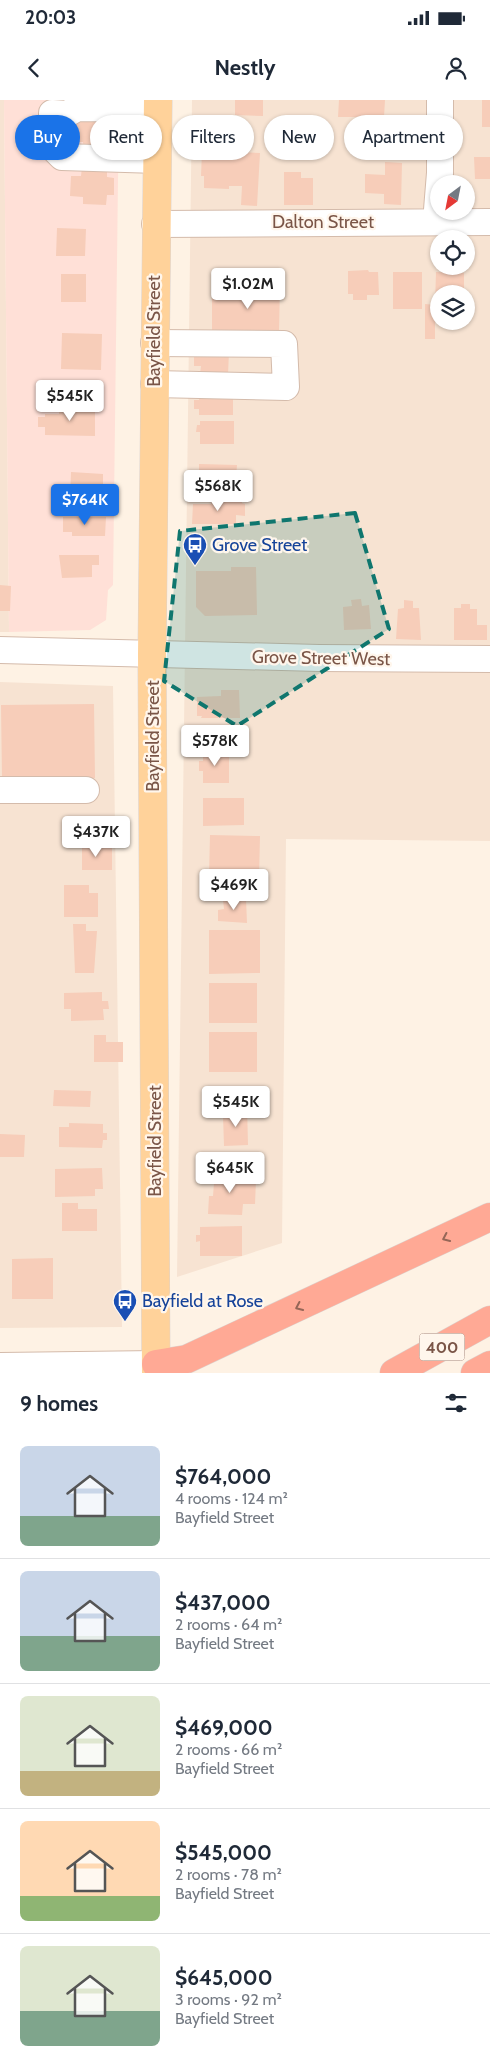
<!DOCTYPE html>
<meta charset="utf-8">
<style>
:root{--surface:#fff;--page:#f6f6f7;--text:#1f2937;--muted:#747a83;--line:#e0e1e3;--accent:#1a73e8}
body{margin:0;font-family:Cabin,sans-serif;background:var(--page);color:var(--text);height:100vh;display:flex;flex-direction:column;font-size:19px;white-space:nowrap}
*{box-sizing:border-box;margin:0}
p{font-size:16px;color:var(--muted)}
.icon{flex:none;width:28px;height:28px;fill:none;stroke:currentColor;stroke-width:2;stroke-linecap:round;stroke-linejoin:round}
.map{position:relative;height:1273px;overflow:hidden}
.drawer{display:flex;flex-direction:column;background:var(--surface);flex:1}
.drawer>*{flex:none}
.banner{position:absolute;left:15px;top:15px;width:460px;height:45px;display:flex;gap:10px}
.needle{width:32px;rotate:212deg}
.buttons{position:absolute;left:430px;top:75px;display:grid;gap:10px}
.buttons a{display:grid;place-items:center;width:45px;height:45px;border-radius:50%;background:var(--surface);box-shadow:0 1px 4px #0004;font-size:25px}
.price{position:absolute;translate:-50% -42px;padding:0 11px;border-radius:5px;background:#fff;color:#222;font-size:16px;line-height:32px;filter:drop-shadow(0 1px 2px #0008)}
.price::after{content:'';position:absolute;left:50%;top:30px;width:15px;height:11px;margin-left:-8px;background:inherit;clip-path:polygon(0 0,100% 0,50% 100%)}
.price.current{background:var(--accent);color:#fff}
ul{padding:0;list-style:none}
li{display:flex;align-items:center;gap:15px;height:125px;padding:0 20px}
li+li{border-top:1px solid var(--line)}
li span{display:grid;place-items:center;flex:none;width:140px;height:100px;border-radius:8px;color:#555}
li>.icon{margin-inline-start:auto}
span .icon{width:60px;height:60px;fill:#fffc;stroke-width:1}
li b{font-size:21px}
h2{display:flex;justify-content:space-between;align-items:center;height:60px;padding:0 20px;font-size:21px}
.tag{padding:0 18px;border-radius:22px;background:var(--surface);box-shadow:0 1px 4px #0004;font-size:18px;line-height:45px}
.tag.current{background:var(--accent);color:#fff}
.status{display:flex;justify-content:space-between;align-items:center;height:35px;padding:0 25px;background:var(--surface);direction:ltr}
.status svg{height:14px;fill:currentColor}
header{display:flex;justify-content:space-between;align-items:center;height:65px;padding:0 20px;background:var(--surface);font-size:22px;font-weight:800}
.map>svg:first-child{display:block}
.residential{fill:#f7e3d2;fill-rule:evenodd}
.commercial{fill:#ffe0d7}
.building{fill:#f7cdb9}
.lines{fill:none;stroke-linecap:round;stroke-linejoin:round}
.minor-casing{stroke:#d4bbab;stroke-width:28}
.major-casing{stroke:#dcd3cf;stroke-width:29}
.highway-casing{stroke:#dcd3cf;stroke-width:29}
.minor{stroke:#fff;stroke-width:26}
.major{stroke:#ffd29a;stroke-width:28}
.highway{stroke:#ffa995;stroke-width:28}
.oneway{stroke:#956657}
.marked{fill:#0f766e;fill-opacity:0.2;stroke:#0f766e;stroke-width:4;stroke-dasharray:10 6;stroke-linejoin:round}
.labels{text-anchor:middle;stroke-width:4.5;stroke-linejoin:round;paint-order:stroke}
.shield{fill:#fff6ec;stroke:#a28578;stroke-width:1}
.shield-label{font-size:16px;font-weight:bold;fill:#7a5547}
.street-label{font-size:18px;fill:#7a5547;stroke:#fff6ec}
.transit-label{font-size:18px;fill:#164399;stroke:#fff6ec;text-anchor:start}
</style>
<div class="status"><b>20:03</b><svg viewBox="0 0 49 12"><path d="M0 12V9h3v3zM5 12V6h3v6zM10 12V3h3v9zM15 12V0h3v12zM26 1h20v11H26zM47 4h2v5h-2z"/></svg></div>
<header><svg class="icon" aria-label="back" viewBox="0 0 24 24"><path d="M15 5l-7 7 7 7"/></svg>Nestly<svg class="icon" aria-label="person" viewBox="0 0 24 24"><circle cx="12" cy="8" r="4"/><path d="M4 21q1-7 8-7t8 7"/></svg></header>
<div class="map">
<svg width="490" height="1273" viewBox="0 0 490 1273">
<rect width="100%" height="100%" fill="#fef2e4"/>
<path class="residential" d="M0,0H4L9,532H0Z
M192,0H490V741L286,739L282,1143L177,1177ZM439,84H466V111H439ZM439,139H466V166H439ZM439,194H466V221H439Z
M0,582L113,586L122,1227L0,1228Z"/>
<path class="commercial" d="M4,0H119L113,485L108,490L106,520L90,530L9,532Z"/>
<path class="building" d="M235,0H263V16L235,15Z
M339,0H385L384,17H338Z
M482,0H490V27H482Z
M84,13H108V23H115V40H107V50H84L83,42H72V21H84Z
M202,51L260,53L257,106L241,105L242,86H229V89L204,88V76H201Z
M474,57H490V79H475Z
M385,62L402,63L401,105L384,104V94L365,93V74L385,75Z
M82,67L107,68V77L114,78V95H107L106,105L83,104V97L70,96L71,76H81Z
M284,72H301V78H313V105H284Z
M57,128L86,129L85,156H56Z
M368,170L369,172H378L379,195H367V200H353V194H348V171Z
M393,172H422V209H393Z
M436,172L464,173V194H439V217H435V239H425V204L435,205Z
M61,174H86V202H61Z
M240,184H280L279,232H212V197H229V190H240Z
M62,233L102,234L101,270L61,269Z
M229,251L228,275L200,274L201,266H194V256Z
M200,290H233V315H199V309H194V300H199Z
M59,307L95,308V336L45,335V327H38V317H45V314H59Z
M200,321H234V344H200V332H196L197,325H200Z
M199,364L237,365L236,378H225V388H199V379L193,380L194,370H199Z
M71,372L103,374V400L70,399Z
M211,399H242V403L245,404V416L236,415V424H192L193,404H211Z
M63,417H106L105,436H72V432H63Z
M59,455H99V465H92V477L62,478Z
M231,467H256L257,515L205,516L196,507V471H231Z
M0,485L11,486L10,511H0Z
M361,499L362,506L369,505L371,529L344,530L343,507L352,506L351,500Z
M404,500L413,501V508H419L421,540L396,539L398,509L404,508Z
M461,504H470V509H477V525H487V540H454V508H461Z
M221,590H239L240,618H201L202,616H197V597L221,596Z
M94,604L95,678L2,679L1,605Z
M203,652H229V683H203V671H199V661H203Z
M203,698H244V725L203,726Z
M210,735L260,736L259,778L209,777Z
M82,744H99V748H112V770H82Z
M64,785H89V793H98V817H64Z
M246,799L247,823L218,821V810L224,809L223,800Z
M73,824H86V831H97L94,873H75Z
M209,830H260V873L209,874Z
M209,883H257V923H209Z
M102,892V901H108L109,909H103L104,920L71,921V909H64V893Z
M209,932H257V972H209Z
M94,935H106V942H123V962H94Z
M54,990L91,991L90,1007L53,1006Z
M247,1005L248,1045L224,1046L223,1015H235V1006Z
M69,1023L103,1024V1033H107V1040H103L102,1048L59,1047V1027H69Z
M0,1034L25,1035L24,1057H0Z
M102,1068L103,1089H95V1096L55,1097V1069Z
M209,1072H237V1080H256L255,1104H243L242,1115L208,1114L209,1096H213L214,1083H209Z
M62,1103H78V1109H97V1131H62Z
M242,1126V1156H200V1141L196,1142V1135H200V1127Z
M53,1158V1199H12V1159Z"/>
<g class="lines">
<g class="minor-casing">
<path id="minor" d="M157,60L62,57L52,47V13L67,14L77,8L158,9
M436,122L440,73V0
M155,124L490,122
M154,284L286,287L284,244L154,243
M0,550L319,558L490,559
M0,690H86
M0,1266L156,1264"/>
</g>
<g class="major-casing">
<path id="major" d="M156,1273L152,554L158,0"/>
</g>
<g class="highway-casing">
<path id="highway" d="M156,1264L187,1259L490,1117
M394,1273L490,1220
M475,1273L490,1265"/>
</g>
<use href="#minor" class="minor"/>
<use href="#major" class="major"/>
<use href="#highway" class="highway"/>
</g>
<defs><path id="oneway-chevron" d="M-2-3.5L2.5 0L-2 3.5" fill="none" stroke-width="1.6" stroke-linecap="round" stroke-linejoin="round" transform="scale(1.25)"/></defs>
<g class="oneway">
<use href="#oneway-chevron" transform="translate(446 1138) rotate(155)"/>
<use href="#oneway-chevron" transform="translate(299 1207) rotate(155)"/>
</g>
<path class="marked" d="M355,413L389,529L237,626L164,581L180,431Z"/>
<defs>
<g id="bus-pin" transform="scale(1.25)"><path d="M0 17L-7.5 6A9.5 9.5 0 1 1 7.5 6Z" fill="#1a4fb4" stroke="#fff6ec"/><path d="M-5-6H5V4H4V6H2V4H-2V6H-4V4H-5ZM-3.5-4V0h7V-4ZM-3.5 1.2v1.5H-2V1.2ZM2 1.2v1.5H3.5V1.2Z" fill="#fff"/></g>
</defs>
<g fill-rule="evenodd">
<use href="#bus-pin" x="195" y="445"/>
<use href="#bus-pin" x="125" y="1201"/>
</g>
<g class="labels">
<rect class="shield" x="419.5" y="1233.5" width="45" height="27" rx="4"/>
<g class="shield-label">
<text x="442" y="1253">400</text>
</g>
<g class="street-label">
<text x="323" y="128">Dalton Street</text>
<text transform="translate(154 231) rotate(-90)" y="6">Bayfield Street</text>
<text transform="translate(321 558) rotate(1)" y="6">Grove Street West</text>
<text transform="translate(153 636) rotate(-90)" y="6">Bayfield Street</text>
<text transform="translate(155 1041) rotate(-90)" y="6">Bayfield Street</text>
</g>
<g class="transit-label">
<text x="212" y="451">Grove Street</text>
<text x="142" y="1207">Bayfield at Rose</text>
</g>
</g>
</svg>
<div class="buttons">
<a><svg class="needle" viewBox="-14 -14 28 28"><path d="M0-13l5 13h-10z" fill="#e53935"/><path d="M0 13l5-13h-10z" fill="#747a83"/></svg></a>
<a><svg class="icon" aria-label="locate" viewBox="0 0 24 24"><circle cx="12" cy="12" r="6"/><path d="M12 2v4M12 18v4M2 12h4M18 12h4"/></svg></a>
<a><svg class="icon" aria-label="layers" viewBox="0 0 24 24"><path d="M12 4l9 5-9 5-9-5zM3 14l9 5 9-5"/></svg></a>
</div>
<b class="price" style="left:248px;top:210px">$1.02M</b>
<b class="price" style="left:70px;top:322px">$545K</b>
<b class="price" style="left:218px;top:412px">$568K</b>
<b class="price current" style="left:85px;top:426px">$764K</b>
<b class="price" style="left:215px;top:667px">$578K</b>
<b class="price" style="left:96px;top:758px">$437K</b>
<b class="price" style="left:234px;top:811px">$469K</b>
<b class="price" style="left:236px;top:1028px">$545K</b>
<b class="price" style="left:230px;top:1094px">$645K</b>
<div class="banner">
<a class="tag current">Buy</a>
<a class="tag">Rent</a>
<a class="tag">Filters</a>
<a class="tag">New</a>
<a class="tag">Apartment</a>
</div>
</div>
<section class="drawer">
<h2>9 homes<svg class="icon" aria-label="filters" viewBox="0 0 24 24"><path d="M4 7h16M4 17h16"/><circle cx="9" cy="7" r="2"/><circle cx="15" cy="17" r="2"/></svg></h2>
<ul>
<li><span style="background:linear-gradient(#c9d6e8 70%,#7fa58c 0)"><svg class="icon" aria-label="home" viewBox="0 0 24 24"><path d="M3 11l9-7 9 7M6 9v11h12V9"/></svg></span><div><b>$764,000</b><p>4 rooms · 124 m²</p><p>Bayfield Street</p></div></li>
<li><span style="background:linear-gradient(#c9d6e8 65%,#7fa58c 0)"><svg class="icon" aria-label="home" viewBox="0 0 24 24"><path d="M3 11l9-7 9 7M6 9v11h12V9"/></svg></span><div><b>$437,000</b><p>2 rooms · 64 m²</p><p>Bayfield Street</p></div></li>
<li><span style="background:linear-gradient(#dfe7d0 75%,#c2b280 0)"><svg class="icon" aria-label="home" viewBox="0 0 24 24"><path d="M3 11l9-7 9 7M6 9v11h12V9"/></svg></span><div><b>$469,000</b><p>2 rooms · 66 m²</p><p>Bayfield Street</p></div></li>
<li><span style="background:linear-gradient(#ffd9b3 75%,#8fb573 0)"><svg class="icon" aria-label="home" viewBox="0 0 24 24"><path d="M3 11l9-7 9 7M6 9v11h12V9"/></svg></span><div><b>$545,000</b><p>2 rooms · 78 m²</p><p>Bayfield Street</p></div></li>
<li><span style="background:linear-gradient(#dfe7d0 65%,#7fa58c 0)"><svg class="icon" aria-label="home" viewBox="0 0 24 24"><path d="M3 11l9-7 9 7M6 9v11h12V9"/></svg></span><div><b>$645,000</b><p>3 rooms · 92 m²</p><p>Bayfield Street</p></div></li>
</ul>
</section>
